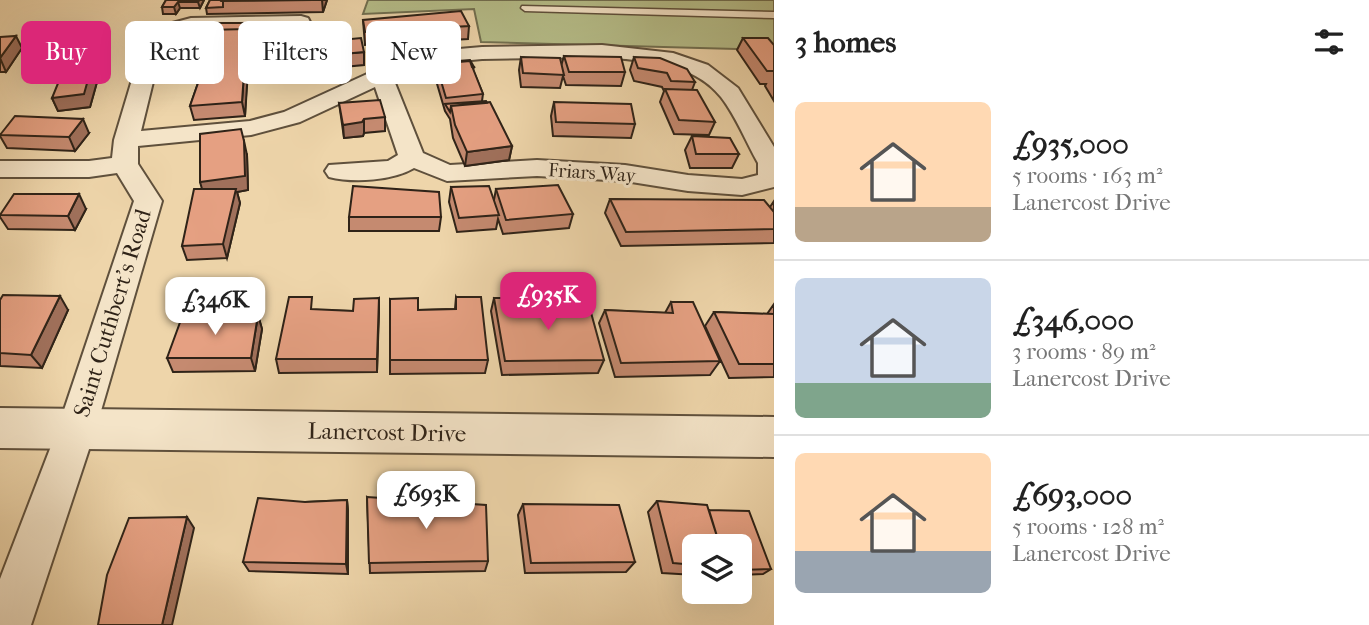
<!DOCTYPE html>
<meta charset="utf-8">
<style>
:root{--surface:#fff;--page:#f6f6f6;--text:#222;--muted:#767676;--line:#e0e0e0;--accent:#db2777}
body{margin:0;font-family:"IM FELL French Canon",serif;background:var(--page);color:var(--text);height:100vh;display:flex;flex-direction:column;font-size:26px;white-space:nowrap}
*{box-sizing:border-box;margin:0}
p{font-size:23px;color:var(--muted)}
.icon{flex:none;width:38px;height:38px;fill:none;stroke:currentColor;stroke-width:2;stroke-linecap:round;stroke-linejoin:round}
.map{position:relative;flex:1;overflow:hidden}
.sheet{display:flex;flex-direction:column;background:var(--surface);width:595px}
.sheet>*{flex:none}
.top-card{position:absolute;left:21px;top:21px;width:648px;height:63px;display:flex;gap:14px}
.controls{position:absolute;left:682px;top:534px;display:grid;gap:14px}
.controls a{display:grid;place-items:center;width:70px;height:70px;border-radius:10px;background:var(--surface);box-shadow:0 7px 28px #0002;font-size:35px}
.price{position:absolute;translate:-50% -60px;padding:0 16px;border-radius:14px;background:#fff;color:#222;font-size:23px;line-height:46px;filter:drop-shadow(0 2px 4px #0008)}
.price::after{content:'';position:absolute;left:50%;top:42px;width:21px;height:16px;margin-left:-10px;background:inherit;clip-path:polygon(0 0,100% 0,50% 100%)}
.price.current{background:var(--accent);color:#fff}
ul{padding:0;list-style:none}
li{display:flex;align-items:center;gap:21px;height:175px;padding:0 21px}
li+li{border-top:2px solid var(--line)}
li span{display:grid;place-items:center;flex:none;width:196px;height:140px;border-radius:10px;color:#555}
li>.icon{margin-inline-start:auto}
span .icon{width:84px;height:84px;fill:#fffc;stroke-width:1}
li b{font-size:30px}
h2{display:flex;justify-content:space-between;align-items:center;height:84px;padding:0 21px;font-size:30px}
.chip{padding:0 24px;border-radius:10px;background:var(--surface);box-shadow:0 7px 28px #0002;font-size:24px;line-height:63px}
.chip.current{background:var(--accent);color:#fff}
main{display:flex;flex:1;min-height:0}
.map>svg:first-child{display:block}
.green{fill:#b6be8a;stroke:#727051;stroke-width:2}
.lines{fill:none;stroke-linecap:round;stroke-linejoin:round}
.service-casing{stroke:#5f503c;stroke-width:3}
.minor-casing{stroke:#5f503c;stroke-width:4}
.tertiary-casing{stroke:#5f503c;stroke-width:4}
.service{fill:#f4e4c8;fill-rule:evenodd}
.minor{fill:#f4e4c8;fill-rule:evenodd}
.tertiary{fill:#f4e4c8;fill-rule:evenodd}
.wall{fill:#c58a70;stroke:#2f2318;stroke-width:2}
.shaded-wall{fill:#a0705b;stroke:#2f2318;stroke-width:2}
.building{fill:#e5a082;stroke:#2f2318;stroke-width:2}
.labels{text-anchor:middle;stroke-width:6;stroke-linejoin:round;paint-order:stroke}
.far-street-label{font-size:19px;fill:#2f2318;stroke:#f4e4c8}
.street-label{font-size:23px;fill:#2f2318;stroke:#f4e4c8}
</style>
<main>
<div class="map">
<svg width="774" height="625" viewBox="0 0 774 625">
<rect width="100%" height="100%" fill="#eed5aa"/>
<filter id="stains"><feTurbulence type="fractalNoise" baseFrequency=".00286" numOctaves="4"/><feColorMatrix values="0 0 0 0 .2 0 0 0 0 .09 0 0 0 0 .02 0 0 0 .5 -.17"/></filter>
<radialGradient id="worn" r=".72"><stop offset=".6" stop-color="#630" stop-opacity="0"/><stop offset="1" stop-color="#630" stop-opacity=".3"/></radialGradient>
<path class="green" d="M368,0H774V50L481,42L474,9L363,14Z"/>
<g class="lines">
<g class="service-casing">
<path id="service" d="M522,6L774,12V18L525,11L521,8Z"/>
</g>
<g class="minor-casing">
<path id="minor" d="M301,16L308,18L310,22L308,26L191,30L175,34L162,45L141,131L250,121L284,112L413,53L482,47L602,45L673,53L708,65L738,88L774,147V187L742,195L688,191L625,181L537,176L447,181L414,168C392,181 353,183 329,177L325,171L329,165L388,161L398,155L375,87L300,122L251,135L138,146V164L162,201L96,428L31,625H0V579L58,428L134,201L117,173L89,177H0V161H89L112,158L114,140L143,43L161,26L191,18ZM602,57C644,61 692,61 721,97C736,116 746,142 758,163V175L742,179L688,175L625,165L537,160L450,165L423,153L393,78L418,65L482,59Z"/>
</g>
<g class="tertiary-casing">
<path id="tertiary" d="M0,408L774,417V457L0,448Z"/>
</g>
<use href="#service" class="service"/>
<use href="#minor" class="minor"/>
<use href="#tertiary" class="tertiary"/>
</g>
<path class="wall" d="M166,0H204L200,8H180L176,14H163L162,7Z
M210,0H327L323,12L207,14L206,8Z
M363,20L469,26L468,39L365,45Z
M261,23L262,30L258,40H249L245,116L194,120L190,106L198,83L205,40H197L195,33Z
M0,37L22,48L6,72H0Z
M743,38L774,45V101L765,86L766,84H760L737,50Z
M105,50L97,74H94L97,82L90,107L58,111L52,98L69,70L65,63Z
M364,52V65L301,71L300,58Z
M564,56L625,72L621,86L566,85L563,76L560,88L521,87L519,70L521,57L561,66Z
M634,57L695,82L692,90L715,122L709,135L674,134L660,102L664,91L662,87L634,81L630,70Z
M434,63L474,67L473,70L483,94L482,101L512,146L509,160L465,166L453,138L450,119L445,111L435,77L433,70Z
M554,102L635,124L631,138L553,136L551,116Z
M339,103L385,117V131L364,133L363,136L344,138Z
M89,133L75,151L7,148L0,136V134Z
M692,136L739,154L732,168H690L685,150Z
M247,155L248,190L237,192L240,203L227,258L187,260L182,246L202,189Z
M451,187L494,200L496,189L573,214L569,228L503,234L498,219L496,229L457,232L449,202Z
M610,199L770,207L774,201V243L621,246L605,213Z
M86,209L75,230L8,229L0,217V214Z
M349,217H441L439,231H349Z
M456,297L488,360L485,373L390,374V299L418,310L455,309Z
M564,297L604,360L598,373L502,375L491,311L494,298L526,311L560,308Z
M379,298L377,372L279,373L276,359L314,310L353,311Z
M0,300L68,310L42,368L0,366Z
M671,302L720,361L710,375L615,377L599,323L605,310L665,313Z
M774,304V377L729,378L705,326L714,312L767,314Z
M258,315L262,329L255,371L173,372L167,358Z
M367,497L488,561L485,571L370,573Z
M347,500L348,511V574L249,571L243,562L305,502Z
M657,501L709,510L771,569L763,574L740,575V546H695V575L662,573L648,512Z
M523,504L635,562L626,572L525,573L518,515Z"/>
<path class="shaded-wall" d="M199,0H204L200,8L198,2Z
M322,0H327L323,12Z
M178,2L180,8L176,14L174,7Z
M261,23L262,30L258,40L257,34Z
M247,29L250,42L245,116L242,102Z
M16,36L22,48L6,72L0,58Z
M100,38L105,50L97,74L92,61Z
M91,69L97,82L90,107L58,111L52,98Z
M83,119L89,133L75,151L69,137Z
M364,119V133L363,136L344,138L343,125Z
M244,141L247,155L248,190L237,192L240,203L227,258L223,244L204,196L200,182Z
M512,146L509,160L465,166L467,152Z
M79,194L86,209L75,230L68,216Z
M60,296L68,310L42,368L31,355Z
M379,298V312L377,372V359Z
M258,315L262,329L255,371L251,358Z
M347,500L348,511V574L346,564Z
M187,517L194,528L172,625H162Z"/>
<path class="building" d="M166,0H199L198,2H178L174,7H162Z
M210,0H223V7L206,8Z
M223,0H313L222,1Z
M461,11L469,26L365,32L363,20Z
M200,23H261L257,34H248L247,29L207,30V34L195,33Z
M247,29L242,102L190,106L198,83L207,30Z
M16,36L0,58V37Z
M100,38L92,61L65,63L76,39Z
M361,38L364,52L300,58V44Z
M743,38H768L774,45V71H767Z
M564,56L621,57L625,72H569Z
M521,57L560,58L564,75L523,73Z
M634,57L660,58L687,69L695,82L671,81L667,73L638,68Z
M470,60L474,67H472L470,61L436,64L435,70L434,63Z
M470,61L483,94L446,98L436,64Z
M91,69L84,94L52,98L63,71Z
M665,89L697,90L715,122L679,120Z
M380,100L385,117L364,119L362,122L343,125L339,103Z
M486,101L487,103L451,106L450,112L445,104Z
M490,102L512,146L467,152L455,125L451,106Z
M554,102L631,104L635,124L556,122Z
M15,116L83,119L69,137L0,135Z
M241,129L244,141L245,176L200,182V134Z
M692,136L730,138L739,154H696Z
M558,185L573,214L506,220L496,189Z
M353,186L439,192L441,217H349Z
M489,186L499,215L459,218L451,187Z
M194,189H236L223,244L182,246Z
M14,194H79L68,216L0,215Z
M610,199L764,200L774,212V229L626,232Z
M3,295L60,296L31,355L0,353V300Z
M289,297H312L311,309L353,311L354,299L379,298L377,359H276Z
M456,297H481L488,360H390V299L418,298V310L456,309Z
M564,297L587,298L604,360L505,361L494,298H522L526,311L564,307Z
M671,302H693L720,361L621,363L605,310L673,313Z
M714,312L774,314V364H739Z
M258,315L251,358H167L182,317Z
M367,497L486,505L488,561L369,563Z
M258,498L305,502L347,500L346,564L243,562Z
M657,501L707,505L720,546H695V565L673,563Z
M523,504L619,505L635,562L531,563Z
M709,510L749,511L771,569L740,570V546H720Z
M187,517L162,625H98L107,575L129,518Z"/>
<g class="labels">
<g class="far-street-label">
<text transform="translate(592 172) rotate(4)" y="7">Friars Way</text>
</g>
<g class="street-label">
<text transform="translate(112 313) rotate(-73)" y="8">Saint Cuthbert's Road</text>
<text transform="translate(387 432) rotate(1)" y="8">Lanercost Drive</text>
</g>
</g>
<rect width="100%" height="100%" filter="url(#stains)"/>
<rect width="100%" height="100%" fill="url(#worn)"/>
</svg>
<div class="controls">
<a><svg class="icon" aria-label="layers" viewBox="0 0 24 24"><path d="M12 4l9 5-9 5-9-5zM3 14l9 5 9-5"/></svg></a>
</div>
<b class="price current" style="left:548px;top:332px">£935K</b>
<b class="price" style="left:215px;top:337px">£346K</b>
<b class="price" style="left:426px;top:531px">£693K</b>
<div class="top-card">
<a class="chip current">Buy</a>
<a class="chip">Rent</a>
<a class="chip">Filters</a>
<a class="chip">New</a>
</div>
</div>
<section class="sheet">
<h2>3 homes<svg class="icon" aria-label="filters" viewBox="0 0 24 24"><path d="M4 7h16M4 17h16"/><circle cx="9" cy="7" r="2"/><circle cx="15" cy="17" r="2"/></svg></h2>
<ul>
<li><span style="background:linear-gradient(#ffd9b3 75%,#b9a48a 0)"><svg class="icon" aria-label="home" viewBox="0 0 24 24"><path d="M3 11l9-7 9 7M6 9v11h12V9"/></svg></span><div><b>£935,000</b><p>5 rooms · 163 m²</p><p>Lanercost Drive</p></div></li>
<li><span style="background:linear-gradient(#c9d6e8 75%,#7fa58c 0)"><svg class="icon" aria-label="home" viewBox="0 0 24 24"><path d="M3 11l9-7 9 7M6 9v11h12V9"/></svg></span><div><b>£346,000</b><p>3 rooms · 89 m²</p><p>Lanercost Drive</p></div></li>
<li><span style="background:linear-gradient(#ffd9b3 70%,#9aa5b1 0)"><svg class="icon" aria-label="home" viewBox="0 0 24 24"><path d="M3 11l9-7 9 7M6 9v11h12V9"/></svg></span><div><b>£693,000</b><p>5 rooms · 128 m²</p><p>Lanercost Drive</p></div></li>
</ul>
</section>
</main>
